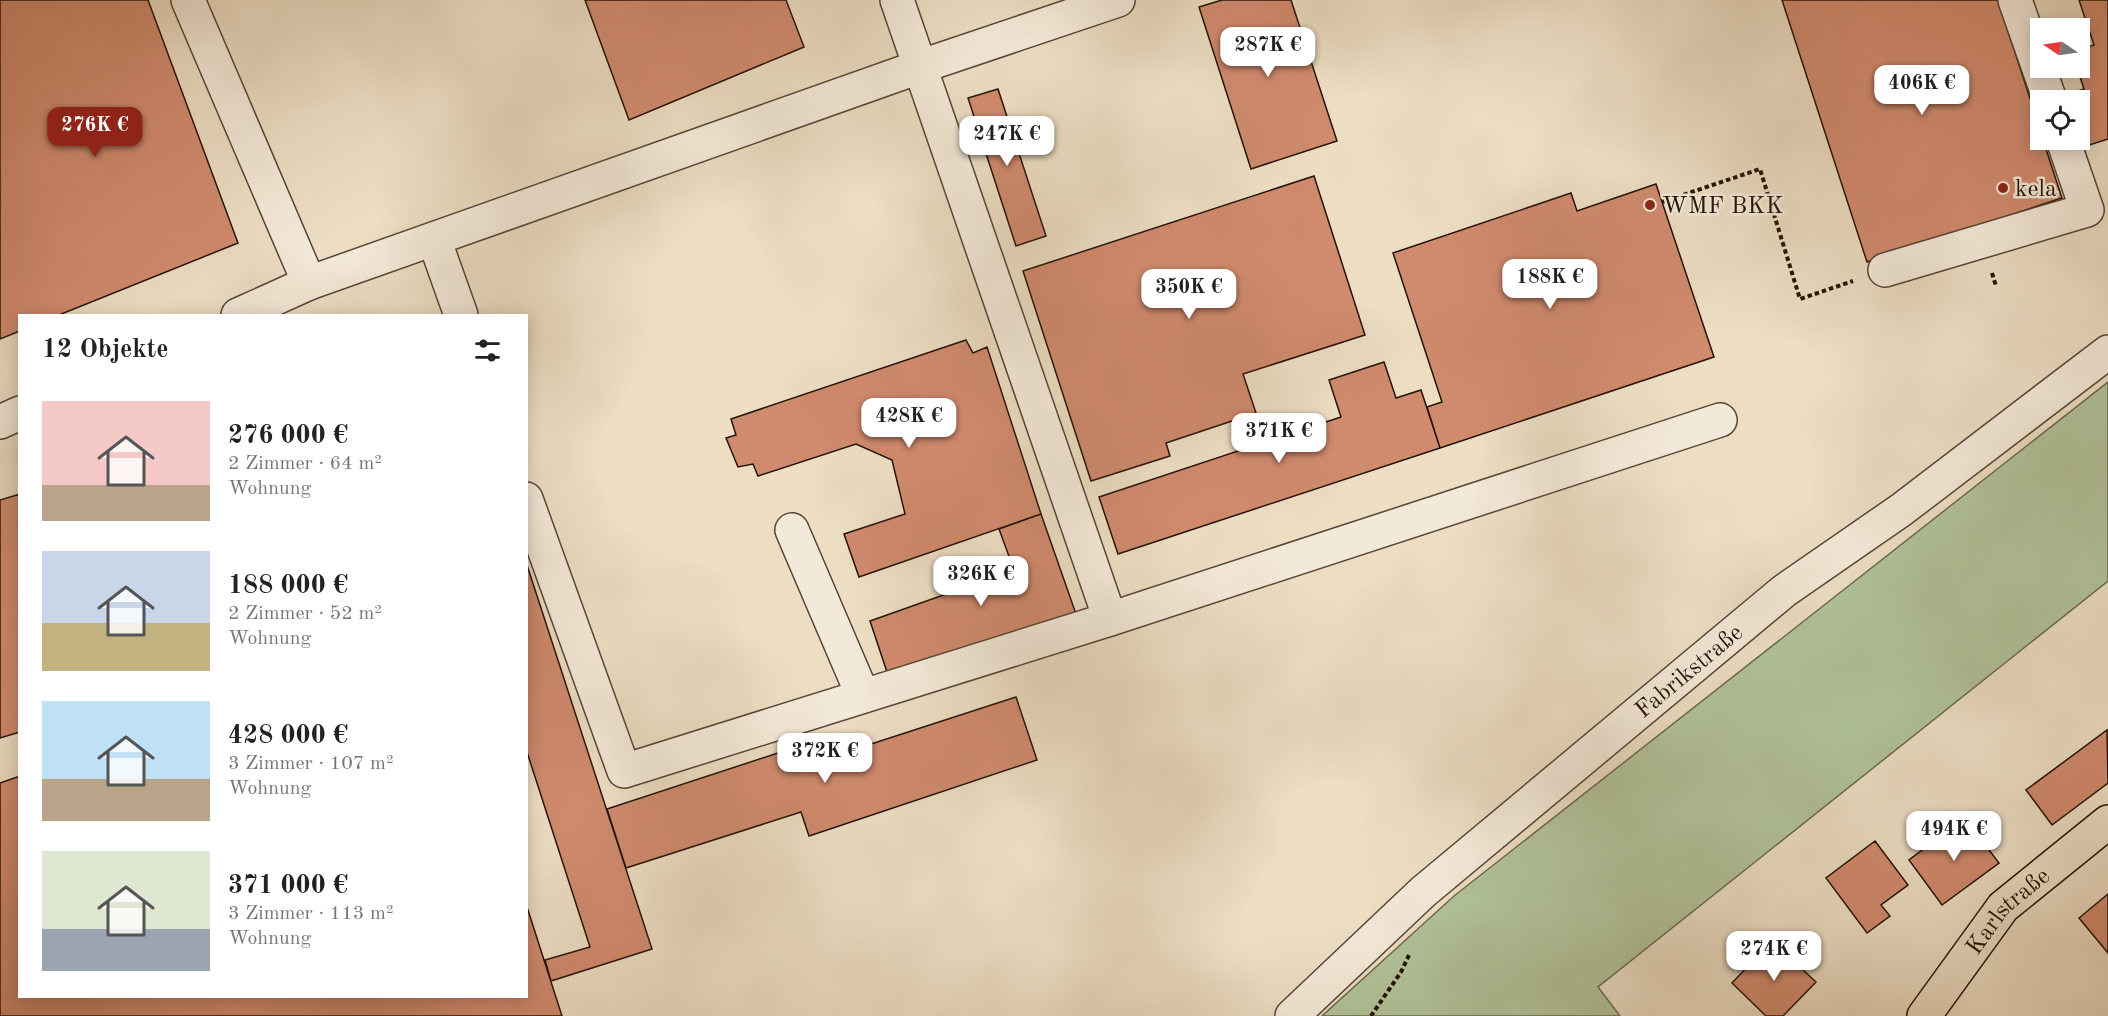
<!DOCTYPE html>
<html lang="de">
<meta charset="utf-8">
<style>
:root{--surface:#fff;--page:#f6f6f6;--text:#222;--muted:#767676;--accent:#8f2418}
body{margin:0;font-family:"Old Standard TT",serif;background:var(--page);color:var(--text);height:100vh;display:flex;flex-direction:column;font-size:22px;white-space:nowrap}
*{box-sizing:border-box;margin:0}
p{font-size:20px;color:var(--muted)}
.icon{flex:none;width:33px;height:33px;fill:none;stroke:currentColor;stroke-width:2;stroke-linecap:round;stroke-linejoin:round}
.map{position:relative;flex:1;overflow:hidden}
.sheet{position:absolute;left:18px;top:314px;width:510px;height:684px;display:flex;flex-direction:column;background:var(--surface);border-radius:0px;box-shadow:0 3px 15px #0003}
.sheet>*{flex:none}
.needle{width:39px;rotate:283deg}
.tools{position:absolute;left:2030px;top:18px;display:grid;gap:12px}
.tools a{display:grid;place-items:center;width:60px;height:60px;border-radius:0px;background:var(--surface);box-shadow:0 3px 15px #0003;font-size:30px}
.price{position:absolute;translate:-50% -51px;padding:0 14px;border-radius:12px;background:#fff;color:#222;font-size:20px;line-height:39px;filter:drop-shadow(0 2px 3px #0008)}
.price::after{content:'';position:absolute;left:50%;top:36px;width:18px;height:14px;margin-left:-9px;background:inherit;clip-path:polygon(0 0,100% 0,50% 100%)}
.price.current{background:var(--accent);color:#fff}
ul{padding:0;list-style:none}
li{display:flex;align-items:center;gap:18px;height:150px;padding:0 24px}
li span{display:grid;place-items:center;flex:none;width:168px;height:120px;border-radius:0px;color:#555}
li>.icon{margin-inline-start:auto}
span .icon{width:72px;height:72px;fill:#fffc;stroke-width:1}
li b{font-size:26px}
h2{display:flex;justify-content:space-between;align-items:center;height:72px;padding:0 24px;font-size:26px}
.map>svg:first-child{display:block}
.green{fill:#b1c299;stroke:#6a6a50;stroke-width:1.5}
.building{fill:#d08a6e;stroke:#231307;stroke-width:1.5}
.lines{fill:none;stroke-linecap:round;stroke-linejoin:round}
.minor-casing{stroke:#554636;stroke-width:36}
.major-casing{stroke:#231307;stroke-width:36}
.path{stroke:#231307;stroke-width:4;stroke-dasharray:4.5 3;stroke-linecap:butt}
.minor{stroke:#f3e9d8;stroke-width:33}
.major{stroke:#ecddc3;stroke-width:33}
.poi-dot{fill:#8f2418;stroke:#f3e9d8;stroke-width:2}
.labels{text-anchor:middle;stroke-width:5;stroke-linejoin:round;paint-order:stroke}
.poi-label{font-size:24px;fill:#231307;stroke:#f3e9d8;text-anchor:start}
.street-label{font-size:24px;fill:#231307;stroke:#f3e9d8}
</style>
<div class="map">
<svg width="2108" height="1016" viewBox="0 0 2108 1016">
<rect width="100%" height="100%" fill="#ecddc3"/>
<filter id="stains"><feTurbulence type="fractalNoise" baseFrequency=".00333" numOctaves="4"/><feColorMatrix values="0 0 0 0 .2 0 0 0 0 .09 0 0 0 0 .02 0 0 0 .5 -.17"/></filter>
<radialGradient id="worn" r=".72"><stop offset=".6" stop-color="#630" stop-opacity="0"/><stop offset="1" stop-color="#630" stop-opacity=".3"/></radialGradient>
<path class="green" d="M2108,382V581L1598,987L1620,1016H1322L1454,896Z"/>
<path class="building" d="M0,0H148L238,243L59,315H20V331L0,339Z
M585,0H786L804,47L629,120Z
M1222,0H1291L1337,141L1251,169L1199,7Z
M1782,0H1998L2040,129V140H2043L2062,198L1867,262Z
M2079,0H2108V139L2080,148L2079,100H2064L2063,96L2084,89L2077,68L2079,50L2094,45Z
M998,89L1046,236L1016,246L968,98Z
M1314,176L1365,335L1243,374L1256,413L1166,443L1170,456L1091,481L1023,271Z
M1656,184L1714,357L1440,448L1427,407L1442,402L1393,253L1571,193L1577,211Z
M966,340L973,353L987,347L1041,514L859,577L844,534L905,514L892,460L856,444L758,476L753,464L738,467L726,438L736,435L731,419Z
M1384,362L1396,398L1421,390L1440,448L1118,554L1099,497L1341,417L1329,380Z
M20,494V732L0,738V500Z
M1041,514L1076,614L889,678L870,621L1014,570L999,529Z
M526,562L652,949L551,981L545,960L590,947L526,749Z
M1016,697L1037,760L809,836L801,812L626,868L607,809L787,750L794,769Z
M2107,730L2108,783L2052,825L2026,790Z
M20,776V996H526V904L562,1016H0V783Z
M1965,818L1999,863L1942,905L1909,860Z
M1875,841L1908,885L1881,905L1890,916L1867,933L1826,878Z
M2108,894V953L2079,918Z
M1772,941L1816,982L1783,1016H1766L1732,983Z"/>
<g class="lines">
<g class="minor-casing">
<g id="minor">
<path d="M188,0L309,283"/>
<path d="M897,0L1110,619"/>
<path d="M2015,0L2050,100"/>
<path d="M434,239L461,315"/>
<path d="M1885,270L2087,210L2063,140"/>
<path d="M238,315L309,283L919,67L1118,0"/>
<path d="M0,422L20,413"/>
<path d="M526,499L624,771L1110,619L1720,420"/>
<path d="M792,530L863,696"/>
<path id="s1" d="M1292,1016L1423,892L1784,591L1901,510L2108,352"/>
</g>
</g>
<g class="major-casing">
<g id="major">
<path id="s2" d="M1924,1016L2003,907L2108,822"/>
</g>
</g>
<path class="path" d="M1662,202L1760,169L1800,299L1853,281
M1992,273L1996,286
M1371,1016L1401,972L1410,953"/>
<use href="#minor" class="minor"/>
<use href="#major" class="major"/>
</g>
<g class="poi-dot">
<circle cx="2003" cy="188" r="6"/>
<circle cx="1650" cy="205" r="6"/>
</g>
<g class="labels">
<g class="poi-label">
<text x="2015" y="196">kela</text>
<text x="1662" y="213">WMF BKK</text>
</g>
<g class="street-label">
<text dy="8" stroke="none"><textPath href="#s1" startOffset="526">Fabrikstraße</textPath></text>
<text dy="8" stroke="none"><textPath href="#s2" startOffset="135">Karlstraße</textPath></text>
</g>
</g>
<rect width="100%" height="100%" filter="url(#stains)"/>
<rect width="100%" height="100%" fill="url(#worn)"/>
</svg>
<div class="tools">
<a><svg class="needle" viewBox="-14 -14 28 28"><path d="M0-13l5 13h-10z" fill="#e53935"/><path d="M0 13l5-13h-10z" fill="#767676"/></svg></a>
<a><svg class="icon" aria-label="locate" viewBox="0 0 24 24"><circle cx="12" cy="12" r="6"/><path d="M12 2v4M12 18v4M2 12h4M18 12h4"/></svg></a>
</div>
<b class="price" style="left:1268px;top:78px">287K €</b>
<b class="price" style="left:1922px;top:116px">406K €</b>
<b class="price current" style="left:95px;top:158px">276K €</b>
<b class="price" style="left:1007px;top:167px">247K €</b>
<b class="price" style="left:1550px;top:310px">188K €</b>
<b class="price" style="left:1189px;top:320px">350K €</b>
<b class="price" style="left:909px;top:449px">428K €</b>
<b class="price" style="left:1279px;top:464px">371K €</b>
<b class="price" style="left:981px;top:607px">326K €</b>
<b class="price" style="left:825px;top:784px">372K €</b>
<b class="price" style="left:1954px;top:862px">494K €</b>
<b class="price" style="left:1774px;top:982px">274K €</b>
<section class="sheet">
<h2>12 Objekte<svg class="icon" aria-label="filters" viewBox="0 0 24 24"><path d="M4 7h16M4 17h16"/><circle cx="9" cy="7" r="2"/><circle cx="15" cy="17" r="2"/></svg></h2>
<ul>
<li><span style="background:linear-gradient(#f6c9c9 70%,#b9a48a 0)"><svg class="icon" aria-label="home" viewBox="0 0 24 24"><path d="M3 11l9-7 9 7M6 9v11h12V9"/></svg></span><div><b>276 000 €</b><p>2 Zimmer · 64 m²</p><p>Wohnung</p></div></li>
<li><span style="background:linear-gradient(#c9d6e8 60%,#c2b280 0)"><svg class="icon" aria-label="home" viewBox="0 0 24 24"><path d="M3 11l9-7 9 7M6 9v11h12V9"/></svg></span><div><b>188 000 €</b><p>2 Zimmer · 52 m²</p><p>Wohnung</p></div></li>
<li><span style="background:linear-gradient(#bfe0f5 65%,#b9a48a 0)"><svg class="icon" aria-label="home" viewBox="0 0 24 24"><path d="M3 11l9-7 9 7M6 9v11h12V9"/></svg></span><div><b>428 000 €</b><p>3 Zimmer · 107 m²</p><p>Wohnung</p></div></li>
<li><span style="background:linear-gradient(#dfe7d0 65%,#9aa5b1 0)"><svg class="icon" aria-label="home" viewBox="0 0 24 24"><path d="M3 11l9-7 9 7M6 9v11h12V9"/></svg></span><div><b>371 000 €</b><p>3 Zimmer · 113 m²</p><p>Wohnung</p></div></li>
</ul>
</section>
</div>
